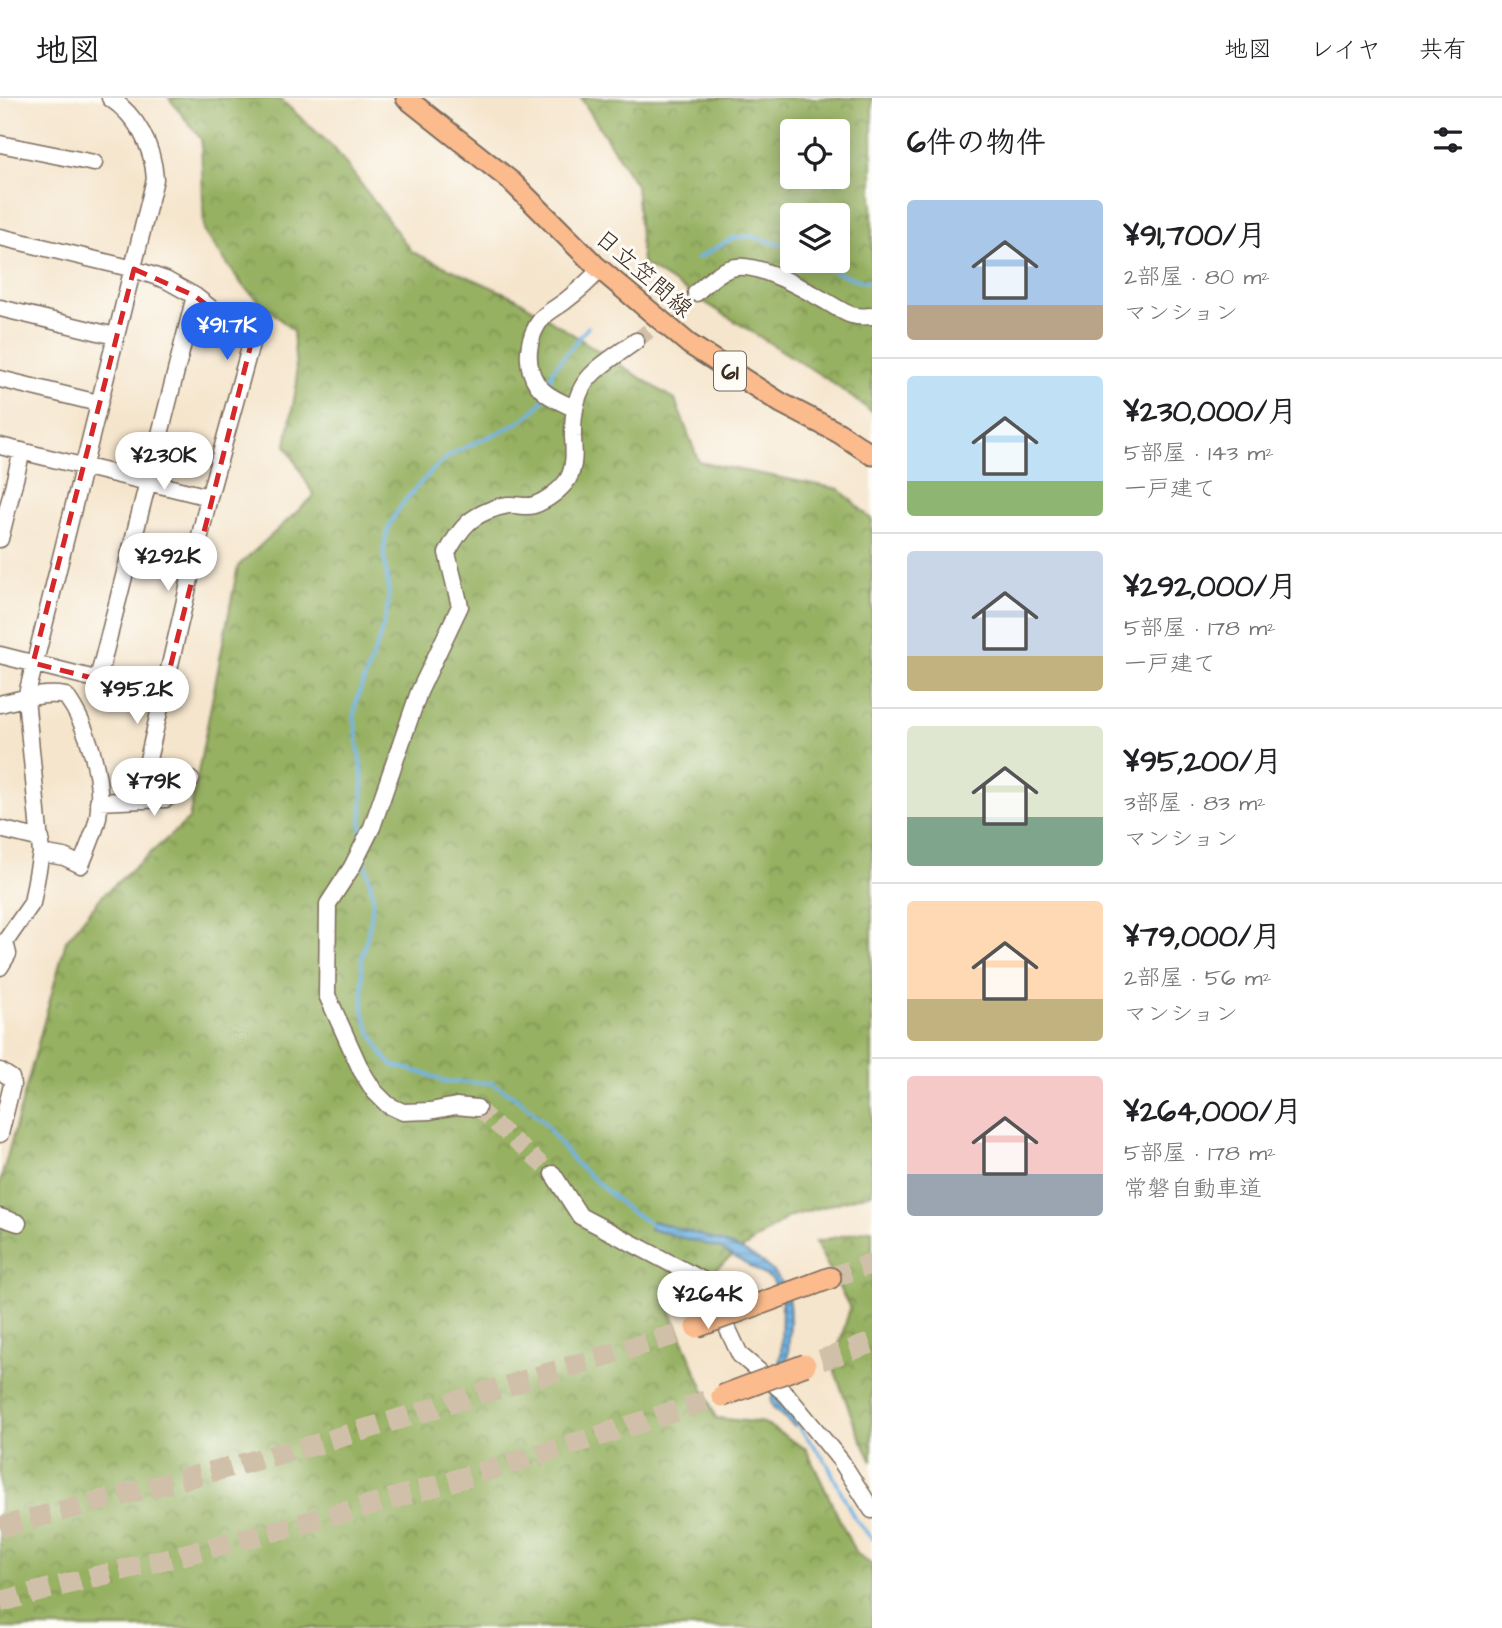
<!DOCTYPE html>
<html lang="ja">
<meta charset="utf-8">
<style>
:root{--surface:#fff;--page:#f2f2f2;--text:#202124;--muted:#757577;--line:#e0e0e0;--accent:#2563eb}
body{margin:0;font-family:"Architects Daughter","Klee One",sans-serif;background:var(--page);color:var(--text);height:100vh;display:flex;flex-direction:column;font-size:26px;white-space:nowrap}
*{box-sizing:border-box;margin:0}
p{font-size:23px;color:var(--muted)}
.icon{flex:none;width:38px;height:38px;fill:none;stroke:currentColor;stroke-width:2;stroke-linecap:round;stroke-linejoin:round}
.map{position:relative;flex:1;overflow:hidden}
.panel{display:flex;flex-direction:column;background:var(--surface);width:630px}
.panel>*{flex:none}
.buttons{position:absolute;left:780px;top:21px;display:grid;gap:14px}
.buttons a{display:grid;place-items:center;width:70px;height:70px;border-radius:7px;background:var(--surface);box-shadow:0 4px 18px #0003;font-size:35px}
.price{position:absolute;translate:-50% -60px;padding:0 16px;border-radius:24px;background:#fff;color:#222;font-size:23px;line-height:46px;filter:drop-shadow(0 2px 4px #0008)}
.price::after{content:'';position:absolute;left:50%;top:42px;width:21px;height:16px;margin-left:-10px;background:inherit;clip-path:polygon(0 0,100% 0,50% 100%)}
.price.selected{background:var(--accent);color:#fff}
ul{padding:0;list-style:none}
li{display:flex;align-items:center;gap:21px;height:175px;padding:0 35px}
li+li{border-top:2px solid var(--line)}
li span{display:grid;place-items:center;flex:none;width:196px;height:140px;border-radius:7px;color:#555}
li>.icon{margin-inline-start:auto}
span .icon{width:84px;height:84px;fill:#fffc;stroke-width:1}
li b{font-size:30px}
h2{display:flex;justify-content:space-between;align-items:center;height:84px;padding:0 35px;font-size:30px}
header{display:flex;align-items:center;gap:42px;box-sizing:border-box;height:98px;padding:0 35px;background:var(--surface);border-bottom:2px solid var(--line)}
header strong{font-size:33px}
nav{display:flex;gap:38px;margin-inline-start:auto;font-size:24px}
main{display:flex;flex:1;min-height:0}
.map>svg:first-child{display:block}
.forest{fill:url(#forest-crowns);stroke:#686e40;stroke-width:2;fill-rule:evenodd}
.water{fill:url(#water-rules);stroke:#566f82;stroke-width:2}
.lines{fill:none;stroke-linecap:round;stroke-linejoin:round}
.stream{stroke:#71b4e6;stroke-width:3.5}
.minor-tunnel{stroke:#d0c0a9;stroke-width:16;stroke-dasharray:16 8;stroke-linecap:butt}
.highway-tunnel{stroke:#d0c0a9;stroke-width:21;stroke-dasharray:21 10;stroke-linecap:butt}
.minor-casing{stroke:#7c6b5b;stroke-width:19}
.major-casing{stroke:#7c6b5b;stroke-width:23}
.highway-casing{stroke:#7c6b5b;stroke-width:24}
.minor{stroke:#fff;stroke-width:16}
.major{stroke:#fbbb8c;stroke-width:19}
.highway{stroke:#fbbb8c;stroke-width:21}
.highway-bridge-casing{stroke:#7c6b5b;stroke-width:24;stroke-linecap:butt}
.highway-bridge{stroke:#fbbb8c;stroke-width:21}
.marked{fill:none;stroke:#d62828;stroke-width:5;stroke-dasharray:14 9;stroke-linejoin:round}
.labels{text-anchor:middle;stroke-width:6;stroke-linejoin:round;paint-order:stroke}
.shield{fill:#fdfcf7;stroke:#75695f;stroke-width:2}
.shield-label{font-size:23px;font-weight:bold;fill:#3b2a1e}
.street-label{font-size:24px;fill:#3b2a1e;stroke:#fdfcf7}
</style>
<header>
<strong>地図</strong>
<nav><a>地図</a><a>レイヤ</a><a>共有</a></nav>
</header>
<main>
<div class="map">
<svg width="872" height="1530" viewBox="0 0 872 1530">
<defs>
<pattern id="forest-crowns" width="20" height="18" patternUnits="userSpaceOnUse" patternTransform="scale(1.75)"><rect width="20" height="18" fill="#96b162"/><path d="M2 6a3 3 0 1 1 6 0M12 15a3 3 0 1 1 6 0" fill="none" stroke="#7c9050"/></pattern>
<pattern id="water-rules" width="6" height="5" patternUnits="userSpaceOnUse" patternTransform="scale(1.75)"><rect width="6" height="5" fill="#71b4e6"/><path d="M0 2.5h6" fill="none" stroke="#5e93ba"/></pattern>
</defs>
<rect width="100%" height="100%" fill="#fdfcf7"/>
<filter id="ink" filterUnits="userSpaceOnUse"><feTurbulence type="fractalNoise" baseFrequency=".0143" numOctaves="2"/><feDisplacementMap in="SourceGraphic" scale="14" xChannelSelector="R" yChannelSelector="G"/><feConvolveMatrix kernelMatrix="1 2 1 2 8 2 1 2 1" color-interpolation-filters="sRGB"/></filter>
<filter id="wash" filterUnits="userSpaceOnUse"><feTurbulence type="fractalNoise" baseFrequency=".00686" numOctaves="4" result="noise"/><feDisplacementMap in="SourceGraphic" scale="28" xChannelSelector="R" yChannelSelector="G"/><feGaussianBlur stdDeviation="1.57" result="paint"/><feColorMatrix in="noise" values="0 0 0 0 0 0 0 0 0 0 0 0 0 0 0 0 0 1.4 0 .05"/><feComposite in="paint" operator="in"/></filter>
<g filter="url(#wash)">
<rect width="100%" height="100%" fill="#f5e5cc"/>
<path class="forest" d="M169,0H279L334,50L412,154L516,200L675,302L699,364L839,391L872,422V1095L788,1119L727,1162L669,1210L716,1320L764,1325L806,1351L855,1454L872,1467V1530H0V1085L66,843L102,798L189,721L238,468L314,398L286,347L297,285L293,233L243,188L204,133L201,41Z
M581,0H872V314L827,281L642,165L636,87ZM793,33H838V79H793ZM793,117H838V163H793Z
M872,1131V1364L856,1330L833,1268L850,1210L815,1144Z"/>
<path class="water" d="M652,1123C694,1136 777,1151 788,1200C792,1216 789,1239 788,1255C787,1271 780,1286 779,1303L780,1307L799,1322L794,1328L774,1311L771,1304L781,1256L782,1204L773,1182L719,1150L650,1131Z"/>
<g class="lines">
<path class="stream" d="M698,160L733,140L750,138L793,150
M815,163C834,175 850,181 872,185
M548,291L552,273L588,229
M361,734L363,685L354,617L356,604C367,572 382,540 388,507C391,489 385,471 384,454C383,421 415,390 436,369C467,339 518,338 544,301
M364,759L373,797L371,822L362,860L363,912L370,933L385,960L392,967L423,975L447,984L492,985L520,1002L542,1022L574,1064L628,1112L656,1129
M795,1324L827,1365L853,1418L872,1441"/>
</g>
</g>
<g filter="url(#ink)">
<g class="lines">
<path class="minor-tunnel" d="M636,243L696,195
M477,1010L553,1076"/>
<path class="highway-tunnel" d="M830,1180L872,1165
M821,1262L872,1245
M0,1429L314,1347L683,1234
M0,1504C89,1479 178,1459 267,1435C416,1396 563,1350 709,1302"/>
<g class="minor-casing">
<path id="minor" d="M0,46L94,65
M0,139L134,171L166,182L195,198L252,242L209,399L147,666
M696,195C708,184 720,171 737,169C761,166 806,192 827,204C846,215 850,220 872,218
M0,210L115,238
M0,281L98,305
M573,310C562,304 545,298 537,286C524,266 527,239 542,220C548,214 557,209 564,204C577,194 589,184 600,171
M0,348L209,399
M0,441L22,353
M0,557L163,598
M98,581L195,198
M0,606C21,601 44,594 66,598C88,628 104,682 98,719C95,735 87,751 81,767L64,759L41,755
M98,704L166,701L191,682
M0,731L41,741
M0,869L8,856L5,844L32,805L41,755L26,600L155,81C153,48 137,18 110,0
M0,973L11,980L12,987L0,1036
M477,1010L456,1008L430,1013L403,1014L388,1007L374,993L361,972L327,897L328,806L352,769L372,729L419,594L460,508L447,455C453,444 459,433 469,424C478,416 495,409 508,407C516,406 526,410 534,407C546,403 561,392 568,381C575,369 574,353 573,339C572,281 593,274 636,243
M553,1076L580,1118L731,1197L726,1227L740,1257L787,1297L841,1363L872,1412
M0,1119L18,1125"/>
</g>
<g class="major-casing">
<path id="major" d="M406,0L512,84L595,167L689,246L781,305L839,335L872,357"/>
</g>
<g class="highway-casing">
<path id="highway" d="M814,1186L830,1180"/>
</g>
<use href="#minor" class="minor"/>
<use href="#major" class="major"/>
<use href="#highway" class="highway"/>
<g class="highway-bridge-casing">
<path id="highway-bridge" d="M696,1229L814,1186
M722,1298L805,1267"/>
</g>
<use href="#highway-bridge" class="highway-bridge"/>
</g>
</g>
<path class="marked" d="M134,171L195,198L252,242L163,598L33,565Z"/>
<g class="labels">
<rect class="shield" x="714" y="253.5" width="32" height="39" rx="5"/>
<g class="shield-label">
<text x="730" y="281">61</text>
</g>
<g class="street-label">
<text transform="translate(644 175) rotate(41)" y="8">日立笠間線</text>
</g>
</g>
</svg>
<div class="buttons">
<a><svg class="icon" aria-label="locate" viewBox="0 0 24 24"><circle cx="12" cy="12" r="6"/><path d="M12 2v4M12 18v4M2 12h4M18 12h4"/></svg></a>
<a><svg class="icon" aria-label="layers" viewBox="0 0 24 24"><path d="M12 4l9 5-9 5-9-5zM3 14l9 5 9-5"/></svg></a>
</div>
<b class="price selected" style="left:227px;top:264px">¥91.7K</b>
<b class="price" style="left:164px;top:394px">¥230K</b>
<b class="price" style="left:168px;top:495px">¥292K</b>
<b class="price" style="left:137px;top:628px">¥95.2K</b>
<b class="price" style="left:154px;top:720px">¥79K</b>
<b class="price" style="left:708px;top:1233px">¥264K</b>
</div>
<section class="panel">
<h2>6件の物件<svg class="icon" aria-label="filters" viewBox="0 0 24 24"><path d="M4 7h16M4 17h16"/><circle cx="9" cy="7" r="2"/><circle cx="15" cy="17" r="2"/></svg></h2>
<ul>
<li><span style="background:linear-gradient(#a9c7e8 75%,#b9a48a 0)"><svg class="icon" aria-label="home" viewBox="0 0 24 24"><path d="M3 11l9-7 9 7M6 9v11h12V9"/></svg></span><div><b>¥91,700/月</b><p>2部屋 · 80 m²</p><p>マンション</p></div></li>
<li><span style="background:linear-gradient(#bfe0f5 75%,#8fb573 0)"><svg class="icon" aria-label="home" viewBox="0 0 24 24"><path d="M3 11l9-7 9 7M6 9v11h12V9"/></svg></span><div><b>¥230,000/月</b><p>5部屋 · 143 m²</p><p>一戸建て</p></div></li>
<li><span style="background:linear-gradient(#c9d6e8 75%,#c2b280 0)"><svg class="icon" aria-label="home" viewBox="0 0 24 24"><path d="M3 11l9-7 9 7M6 9v11h12V9"/></svg></span><div><b>¥292,000/月</b><p>5部屋 · 178 m²</p><p>一戸建て</p></div></li>
<li><span style="background:linear-gradient(#dfe7d0 65%,#7fa58c 0)"><svg class="icon" aria-label="home" viewBox="0 0 24 24"><path d="M3 11l9-7 9 7M6 9v11h12V9"/></svg></span><div><b>¥95,200/月</b><p>3部屋 · 83 m²</p><p>マンション</p></div></li>
<li><span style="background:linear-gradient(#ffd9b3 70%,#c2b280 0)"><svg class="icon" aria-label="home" viewBox="0 0 24 24"><path d="M3 11l9-7 9 7M6 9v11h12V9"/></svg></span><div><b>¥79,000/月</b><p>2部屋 · 56 m²</p><p>マンション</p></div></li>
<li><span style="background:linear-gradient(#f6c9c9 70%,#9aa5b1 0)"><svg class="icon" aria-label="home" viewBox="0 0 24 24"><path d="M3 11l9-7 9 7M6 9v11h12V9"/></svg></span><div><b>¥264,000/月</b><p>5部屋 · 178 m²</p><p>常磐自動車道</p></div></li>
</ul>
</section>
</main>
